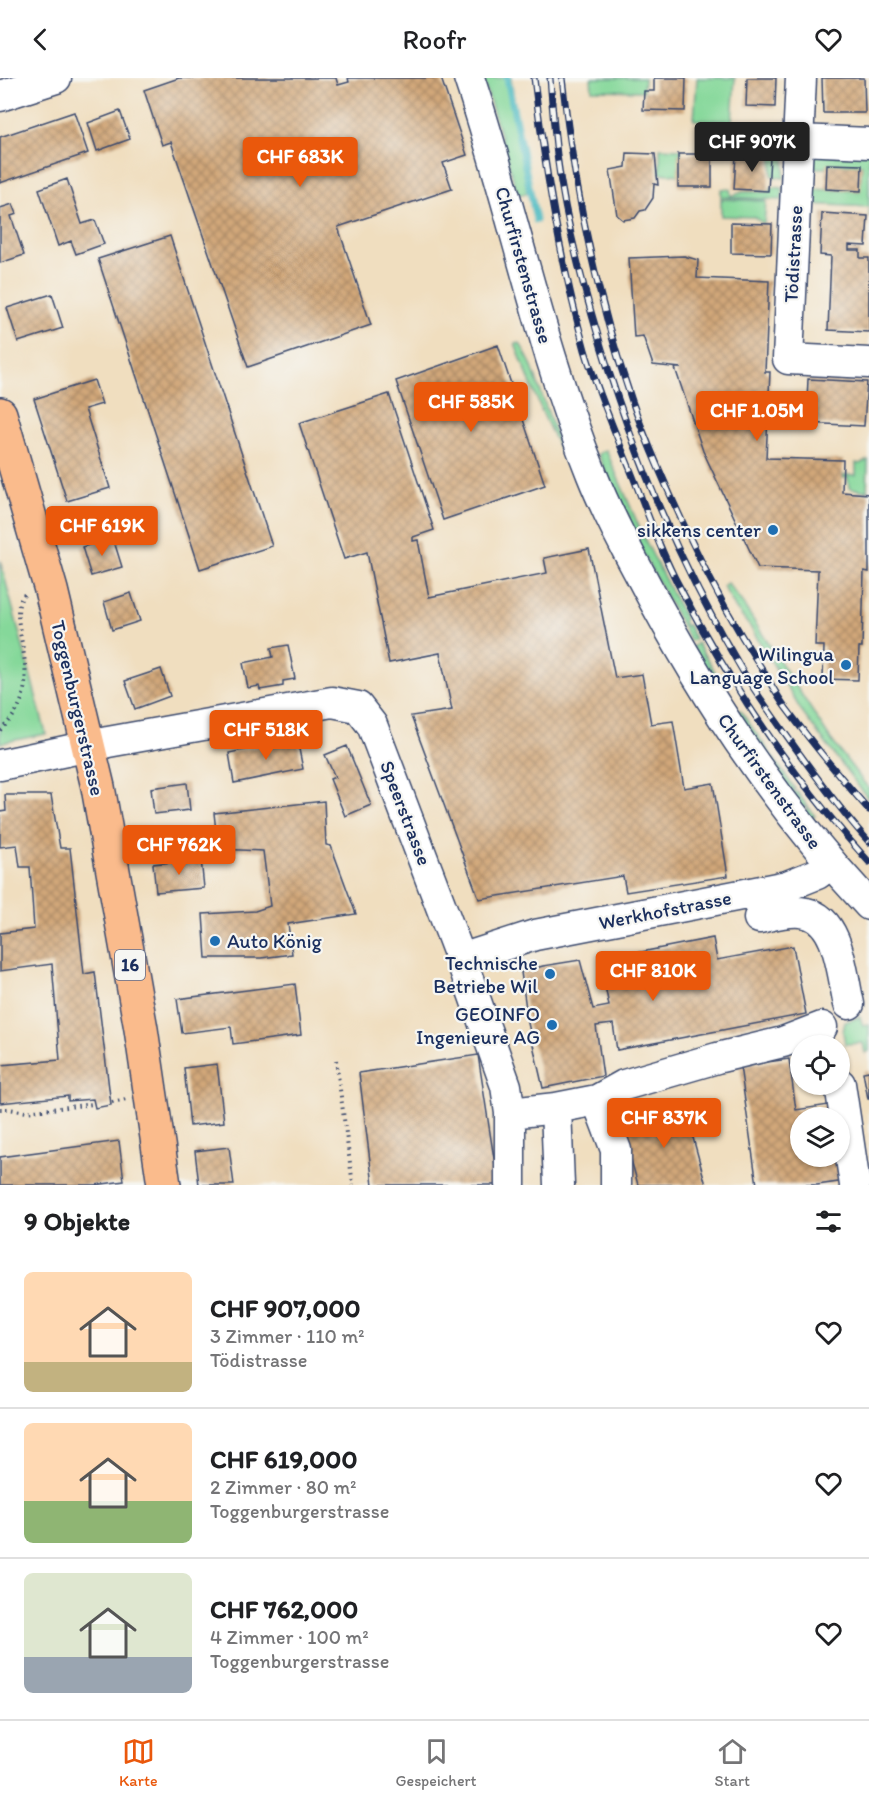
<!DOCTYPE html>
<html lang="de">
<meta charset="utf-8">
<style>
:root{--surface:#fff;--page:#f6f6f6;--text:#202124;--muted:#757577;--line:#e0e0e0;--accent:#ea580c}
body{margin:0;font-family:Itim,sans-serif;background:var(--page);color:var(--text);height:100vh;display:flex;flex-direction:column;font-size:22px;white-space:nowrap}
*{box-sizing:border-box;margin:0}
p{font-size:20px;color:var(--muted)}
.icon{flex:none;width:33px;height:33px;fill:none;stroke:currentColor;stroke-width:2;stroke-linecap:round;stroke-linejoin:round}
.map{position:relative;height:1107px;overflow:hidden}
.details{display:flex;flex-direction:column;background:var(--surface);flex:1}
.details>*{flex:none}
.tools{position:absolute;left:790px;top:957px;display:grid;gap:12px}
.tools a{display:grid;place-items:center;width:60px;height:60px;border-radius:50%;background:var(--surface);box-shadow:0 2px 4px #0004;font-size:30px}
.price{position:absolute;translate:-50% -51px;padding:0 14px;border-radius:6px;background:var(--accent);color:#fff;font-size:20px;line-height:39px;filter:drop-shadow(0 2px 3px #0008)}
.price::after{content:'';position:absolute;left:50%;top:36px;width:18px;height:14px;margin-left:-9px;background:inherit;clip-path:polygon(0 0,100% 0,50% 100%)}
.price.on{background:#222;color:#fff}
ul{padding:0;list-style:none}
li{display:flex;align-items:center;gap:18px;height:150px;padding:0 24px}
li+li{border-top:2px solid var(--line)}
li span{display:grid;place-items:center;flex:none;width:168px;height:120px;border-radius:9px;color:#555}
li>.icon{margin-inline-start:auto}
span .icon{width:72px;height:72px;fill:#fffc;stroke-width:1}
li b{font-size:26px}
h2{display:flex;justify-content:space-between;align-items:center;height:72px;padding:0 24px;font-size:26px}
header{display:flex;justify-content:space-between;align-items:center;height:78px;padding:0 24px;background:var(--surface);font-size:27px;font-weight:600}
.dock{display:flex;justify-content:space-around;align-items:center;height:84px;border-top:2px solid var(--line);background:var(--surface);font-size:16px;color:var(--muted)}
.dock a{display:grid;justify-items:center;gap:3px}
.dock .on{color:var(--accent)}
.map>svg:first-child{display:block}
.green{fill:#85d89a;stroke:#50847c;stroke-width:1.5}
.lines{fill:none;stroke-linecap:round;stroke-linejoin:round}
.stream{stroke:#4ab9c0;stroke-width:7}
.building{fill:url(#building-cross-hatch)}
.minor-casing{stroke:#3b496d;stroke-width:33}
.major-casing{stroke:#3b496d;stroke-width:36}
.path{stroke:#3b496d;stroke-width:4;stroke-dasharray:1.5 4.5;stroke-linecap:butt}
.minor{stroke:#fff;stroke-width:30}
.major{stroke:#fabb8c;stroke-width:33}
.rail-casing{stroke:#1b2f5e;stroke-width:7}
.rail{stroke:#f6f6f2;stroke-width:4.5;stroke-dasharray:14;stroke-linecap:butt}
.poi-dot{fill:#1f6fb2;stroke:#f6f6f2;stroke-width:2}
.labels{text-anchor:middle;stroke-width:4.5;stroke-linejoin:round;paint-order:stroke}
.shield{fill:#f6f6f2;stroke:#5d6b8a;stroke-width:1.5}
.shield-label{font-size:18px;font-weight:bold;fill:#1b2f5e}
.street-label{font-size:20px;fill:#1b2f5e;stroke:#f6f6f2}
.poi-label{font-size:20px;fill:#1b2f5e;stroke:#f6f6f2;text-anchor:end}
</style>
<header><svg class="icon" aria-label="back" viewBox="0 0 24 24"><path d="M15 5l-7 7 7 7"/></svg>Roofr<svg class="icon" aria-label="heart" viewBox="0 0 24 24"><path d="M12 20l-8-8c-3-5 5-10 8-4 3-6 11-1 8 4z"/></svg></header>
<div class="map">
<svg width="869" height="1107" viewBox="0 0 869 1107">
<defs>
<pattern id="building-cross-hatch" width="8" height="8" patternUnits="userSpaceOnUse" patternTransform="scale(1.5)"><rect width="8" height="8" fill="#d1a779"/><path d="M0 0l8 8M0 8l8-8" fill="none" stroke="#a98866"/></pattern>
</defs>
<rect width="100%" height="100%" fill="#f6f6f2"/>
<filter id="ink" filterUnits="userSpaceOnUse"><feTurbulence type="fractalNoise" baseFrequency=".0167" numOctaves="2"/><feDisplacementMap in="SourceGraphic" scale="12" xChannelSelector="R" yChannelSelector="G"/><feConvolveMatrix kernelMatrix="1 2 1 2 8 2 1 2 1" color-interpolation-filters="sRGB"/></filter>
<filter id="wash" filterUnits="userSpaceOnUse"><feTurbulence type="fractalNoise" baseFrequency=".008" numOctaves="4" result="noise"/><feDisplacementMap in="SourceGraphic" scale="24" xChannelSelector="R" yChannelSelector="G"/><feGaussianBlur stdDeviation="1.35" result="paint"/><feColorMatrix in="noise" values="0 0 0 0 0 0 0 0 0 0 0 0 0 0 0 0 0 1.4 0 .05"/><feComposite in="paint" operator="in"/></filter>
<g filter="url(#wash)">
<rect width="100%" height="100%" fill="#f0debf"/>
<path class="green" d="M483,0H511L527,115L518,117Z
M591,0H644L643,13L592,12Z
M697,0H735L732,44L694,42Z
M752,57L786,60L784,100L772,98V82L769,73L757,70L756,68L750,72L741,73V58Z
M660,70L681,71L679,97L660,95Z
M869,74V139V129L806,126L807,111L860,113L862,87L828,86L827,90H808L810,81L813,77Z
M771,109L783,110L782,122L721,119V111H730L731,118L743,114H770Z
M721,121L765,123L766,124L764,146L754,139L721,138Z
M520,265L531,286L566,386L543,336L515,266Z
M606,372L641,453L638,454L641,458H643L685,541L683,542L685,548L688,547L695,562L690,563L625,442L630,439L627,435L623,437L598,376Z
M868,382L867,413L849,410L848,400H843L844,397H856V385L859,386Z
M0,482L46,656L0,665Z
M727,505L741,523L829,659L869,711V722L804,637L751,550L736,531L723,508Z
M697,565L737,629L735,631L737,634L740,632L795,711L793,713L795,715L797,714L815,738L810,741L804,734L808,731L805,728L802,730L770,688L774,686L771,681L766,684L730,623L692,569Z
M860,939L863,948L869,947V973L865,975L863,965L845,966L843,954L845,944Z"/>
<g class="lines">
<path class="stream" d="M507,0L536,142"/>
</g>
<g id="blocks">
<path class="building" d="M179,0H336L338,7L349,4L348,0H441L467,77L443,85L452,111L338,149L371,247L248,289L171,64L162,67L144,12Z
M654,0H686L685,33L643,32L644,13H654Z
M747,0H776L775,29L746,28Z
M822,0H864L865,35H823Z
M120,33L130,61L97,73L88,45Z
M74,34L88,75L0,105V59Z
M627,75L655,76L658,107L654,106L653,120L645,132L640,133L635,140L623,142L617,137L610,92L626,89Z
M678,76H712V109H678Z
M736,77L770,79L768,113L734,111Z
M827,86L862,87L861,113L826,111Z
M67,101L82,146L95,142L104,166L76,176L71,163L58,168L39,111Z
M13,126L17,136L11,138L24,177L0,185V130Z
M822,135L868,138L866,168L849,167V172H860V180H869V254L828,252L831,178L820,177Z
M731,145L772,146L771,176L731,175Z
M170,158L272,468L200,491L98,181Z
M684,178L698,182L697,200L769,203L765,294H770L766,380L843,382L842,414L869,416V494L864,493L862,569H859L858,602L823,601L824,568H815L818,492L758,490L703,373L675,290H681L653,287L643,258L634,259L629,180Z
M52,216L63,250L18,264L7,230Z
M498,267L545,407L443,442L396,303Z
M808,301L867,304L864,348L806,345Z
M94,302L102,326L85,331L110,410L67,423L34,321Z
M389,316L434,452L413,459V463L418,462L429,519L547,495L544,480L589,471L615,600L642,596L651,646L673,643L684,710L713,705L728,798L626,814L623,798L479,821L411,638L452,632L440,575L389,585L367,474L344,481L299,345Z
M113,460L122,489L91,498L82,469Z
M131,515L140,543L112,552L104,524Z
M288,567L295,601L283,603V608L260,612L259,608L248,610L243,585L273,579L271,570Z
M161,591L170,618L135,631L125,603Z
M297,661L303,691L234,705L229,675Z
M347,668L371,727L345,738L330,701L335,699L325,677Z
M187,705L190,732L154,736L151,710Z
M5,717H51L60,770H70L84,896L95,894L111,1027L95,1030L93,1021L68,1023V1018L0,1025V987L60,982L52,886L0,893V855L34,851L30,789H20L17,767L0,769V734L6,733Z
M324,723L326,767L331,768L356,836L288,846L292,876L261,880H206L203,836L255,833L270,828L263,773L218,771L214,735Z
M201,781L204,810L156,814L153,786Z
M713,860L717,882L793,868L806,936L617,972L613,946L596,948L603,998L543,1010L528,945L521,894L543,888L580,882L593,931L609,928L600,882Z
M295,906L301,957L233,966L231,949L182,955L177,921Z
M478,977L498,1107H373L359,995Z
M789,981L796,1032L835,1026L836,1040H801V1078H842L845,1103L817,1107H757L740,988Z
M217,986L224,1044L190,1048L184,990Z
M869,993V1021H868L863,994Z
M684,1027L706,1107H638L621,1044Z
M119,1063L124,1103L95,1107H0V1079Z
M229,1069L234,1107H199L195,1073Z"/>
</g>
</g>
<g filter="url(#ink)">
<use href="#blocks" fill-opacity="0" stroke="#3b496d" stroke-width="1.5"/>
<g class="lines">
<g class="minor-casing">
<path id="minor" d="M469,0C513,131 540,268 592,397C606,432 623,465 641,498C703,617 777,729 869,827
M801,0L788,281L869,285
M0,18L56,0
M799,62L869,65
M0,687L108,664L332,624L358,629L372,647L461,881L506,1008L510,1035V1107
M759,840C773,837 791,831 806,835C840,842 842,898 849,926
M461,881L535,857L787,808L817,796L831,786
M840,1006L855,1107
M597,1022L616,1072V1107
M556,1030L559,1107
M510,1035L556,1030L597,1022L624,1007L717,980L783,964L822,949"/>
</g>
<g class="major-casing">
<path id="major" d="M0,336L51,512L98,709L141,951L164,1107"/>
</g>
<path class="path" d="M0,652C55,606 0,540 25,516
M336,982L353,1107
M112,1024L126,1021
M0,1031H9L26,1034L93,1026"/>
<use href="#minor" class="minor"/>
<use href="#major" class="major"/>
<g class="rail-casing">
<path id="rail" d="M534,0C545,92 560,183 585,272C597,312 614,352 630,391C645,428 658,468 677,504C728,604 793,700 869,784
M550,0C552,25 554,51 557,77C564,133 578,190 594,244C629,367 679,487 745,597C760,621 777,644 794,668C817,700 842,734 869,764
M562,0C574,110 596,218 632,323C648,369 669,415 690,460C711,505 735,549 762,591C770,604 777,618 786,630C812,665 840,699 869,732"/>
</g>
<use href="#rail" class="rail"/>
</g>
</g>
<g class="poi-dot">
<circle cx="773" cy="452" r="6"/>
<circle cx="846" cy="587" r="6"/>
<circle cx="215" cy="863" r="6"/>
<circle cx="550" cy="896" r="6"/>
<circle cx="552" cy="947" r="6"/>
</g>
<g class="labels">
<rect class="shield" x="115" y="872" width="30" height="30" rx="4.5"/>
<g class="shield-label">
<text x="130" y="893">16</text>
</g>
<g class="street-label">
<text transform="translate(793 176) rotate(-87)" y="7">Tödistrasse</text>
<text transform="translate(524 187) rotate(74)" y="7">Churfirstenstrasse</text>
<text transform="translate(78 630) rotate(77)" y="7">Toggenburgerstrasse</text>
<text transform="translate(770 703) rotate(54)" y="7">Churfirstenstrasse</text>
<text transform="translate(406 735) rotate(69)" y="7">Speerstrasse</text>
<text transform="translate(665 832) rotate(-11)" y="7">Werkhofstrasse</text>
</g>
<g class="poi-label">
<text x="761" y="459">sikkens center</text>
<text x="834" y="583">Wilingua<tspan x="834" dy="23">Language School</tspan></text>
<text x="227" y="870" text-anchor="start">Auto König</text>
<text x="538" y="892">Technische<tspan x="538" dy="23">Betriebe Wil</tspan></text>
<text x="540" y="943">GEOINFO<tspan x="540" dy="23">Ingenieure AG</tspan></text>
</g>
</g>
</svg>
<div class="tools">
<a><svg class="icon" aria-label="locate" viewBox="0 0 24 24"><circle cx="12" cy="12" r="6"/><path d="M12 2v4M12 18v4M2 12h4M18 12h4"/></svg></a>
<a><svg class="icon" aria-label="layers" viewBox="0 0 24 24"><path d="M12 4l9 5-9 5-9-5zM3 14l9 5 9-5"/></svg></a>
</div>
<b class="price on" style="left:752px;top:95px">CHF 907K</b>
<b class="price" style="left:300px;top:110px">CHF 683K</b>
<b class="price" style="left:471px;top:355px">CHF 585K</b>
<b class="price" style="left:757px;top:364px">CHF 1.05M</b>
<b class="price" style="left:102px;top:479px">CHF 619K</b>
<b class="price" style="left:266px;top:683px">CHF 518K</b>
<b class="price" style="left:179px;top:798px">CHF 762K</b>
<b class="price" style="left:653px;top:924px">CHF 810K</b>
<b class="price" style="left:664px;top:1071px">CHF 837K</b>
</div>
<section class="details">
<h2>9 Objekte<svg class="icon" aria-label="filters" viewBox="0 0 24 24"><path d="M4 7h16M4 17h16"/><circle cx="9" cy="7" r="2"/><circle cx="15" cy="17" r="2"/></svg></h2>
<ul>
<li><span style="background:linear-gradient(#ffd9b3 75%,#c2b280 0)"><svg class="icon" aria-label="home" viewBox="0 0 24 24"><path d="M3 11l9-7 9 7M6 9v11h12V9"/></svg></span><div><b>CHF 907,000</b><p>3 Zimmer · 110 m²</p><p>Tödistrasse</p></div><svg class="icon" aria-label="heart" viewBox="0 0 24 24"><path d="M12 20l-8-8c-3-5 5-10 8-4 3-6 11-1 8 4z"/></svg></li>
<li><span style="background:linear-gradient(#ffd9b3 65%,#8fb573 0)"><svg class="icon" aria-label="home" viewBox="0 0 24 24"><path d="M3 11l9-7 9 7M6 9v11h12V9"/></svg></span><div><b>CHF 619,000</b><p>2 Zimmer · 80 m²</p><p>Toggenburgerstrasse</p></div><svg class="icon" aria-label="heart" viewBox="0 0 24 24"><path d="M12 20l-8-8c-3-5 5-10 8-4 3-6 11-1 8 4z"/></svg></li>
<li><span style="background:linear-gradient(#dfe7d0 70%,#9aa5b1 0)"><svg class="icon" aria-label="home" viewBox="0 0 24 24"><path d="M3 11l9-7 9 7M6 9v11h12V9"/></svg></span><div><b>CHF 762,000</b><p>4 Zimmer · 100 m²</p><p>Toggenburgerstrasse</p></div><svg class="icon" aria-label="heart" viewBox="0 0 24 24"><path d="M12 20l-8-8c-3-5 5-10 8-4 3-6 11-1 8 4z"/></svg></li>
</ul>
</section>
<nav class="dock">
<a class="on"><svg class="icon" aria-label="map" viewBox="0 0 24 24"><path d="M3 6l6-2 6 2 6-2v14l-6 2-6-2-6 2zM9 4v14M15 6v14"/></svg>Karte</a>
<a><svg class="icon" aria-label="saved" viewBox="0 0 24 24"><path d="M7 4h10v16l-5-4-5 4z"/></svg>Gespeichert</a>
<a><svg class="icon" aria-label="home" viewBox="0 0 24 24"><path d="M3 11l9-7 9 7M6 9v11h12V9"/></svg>Start</a>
</nav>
